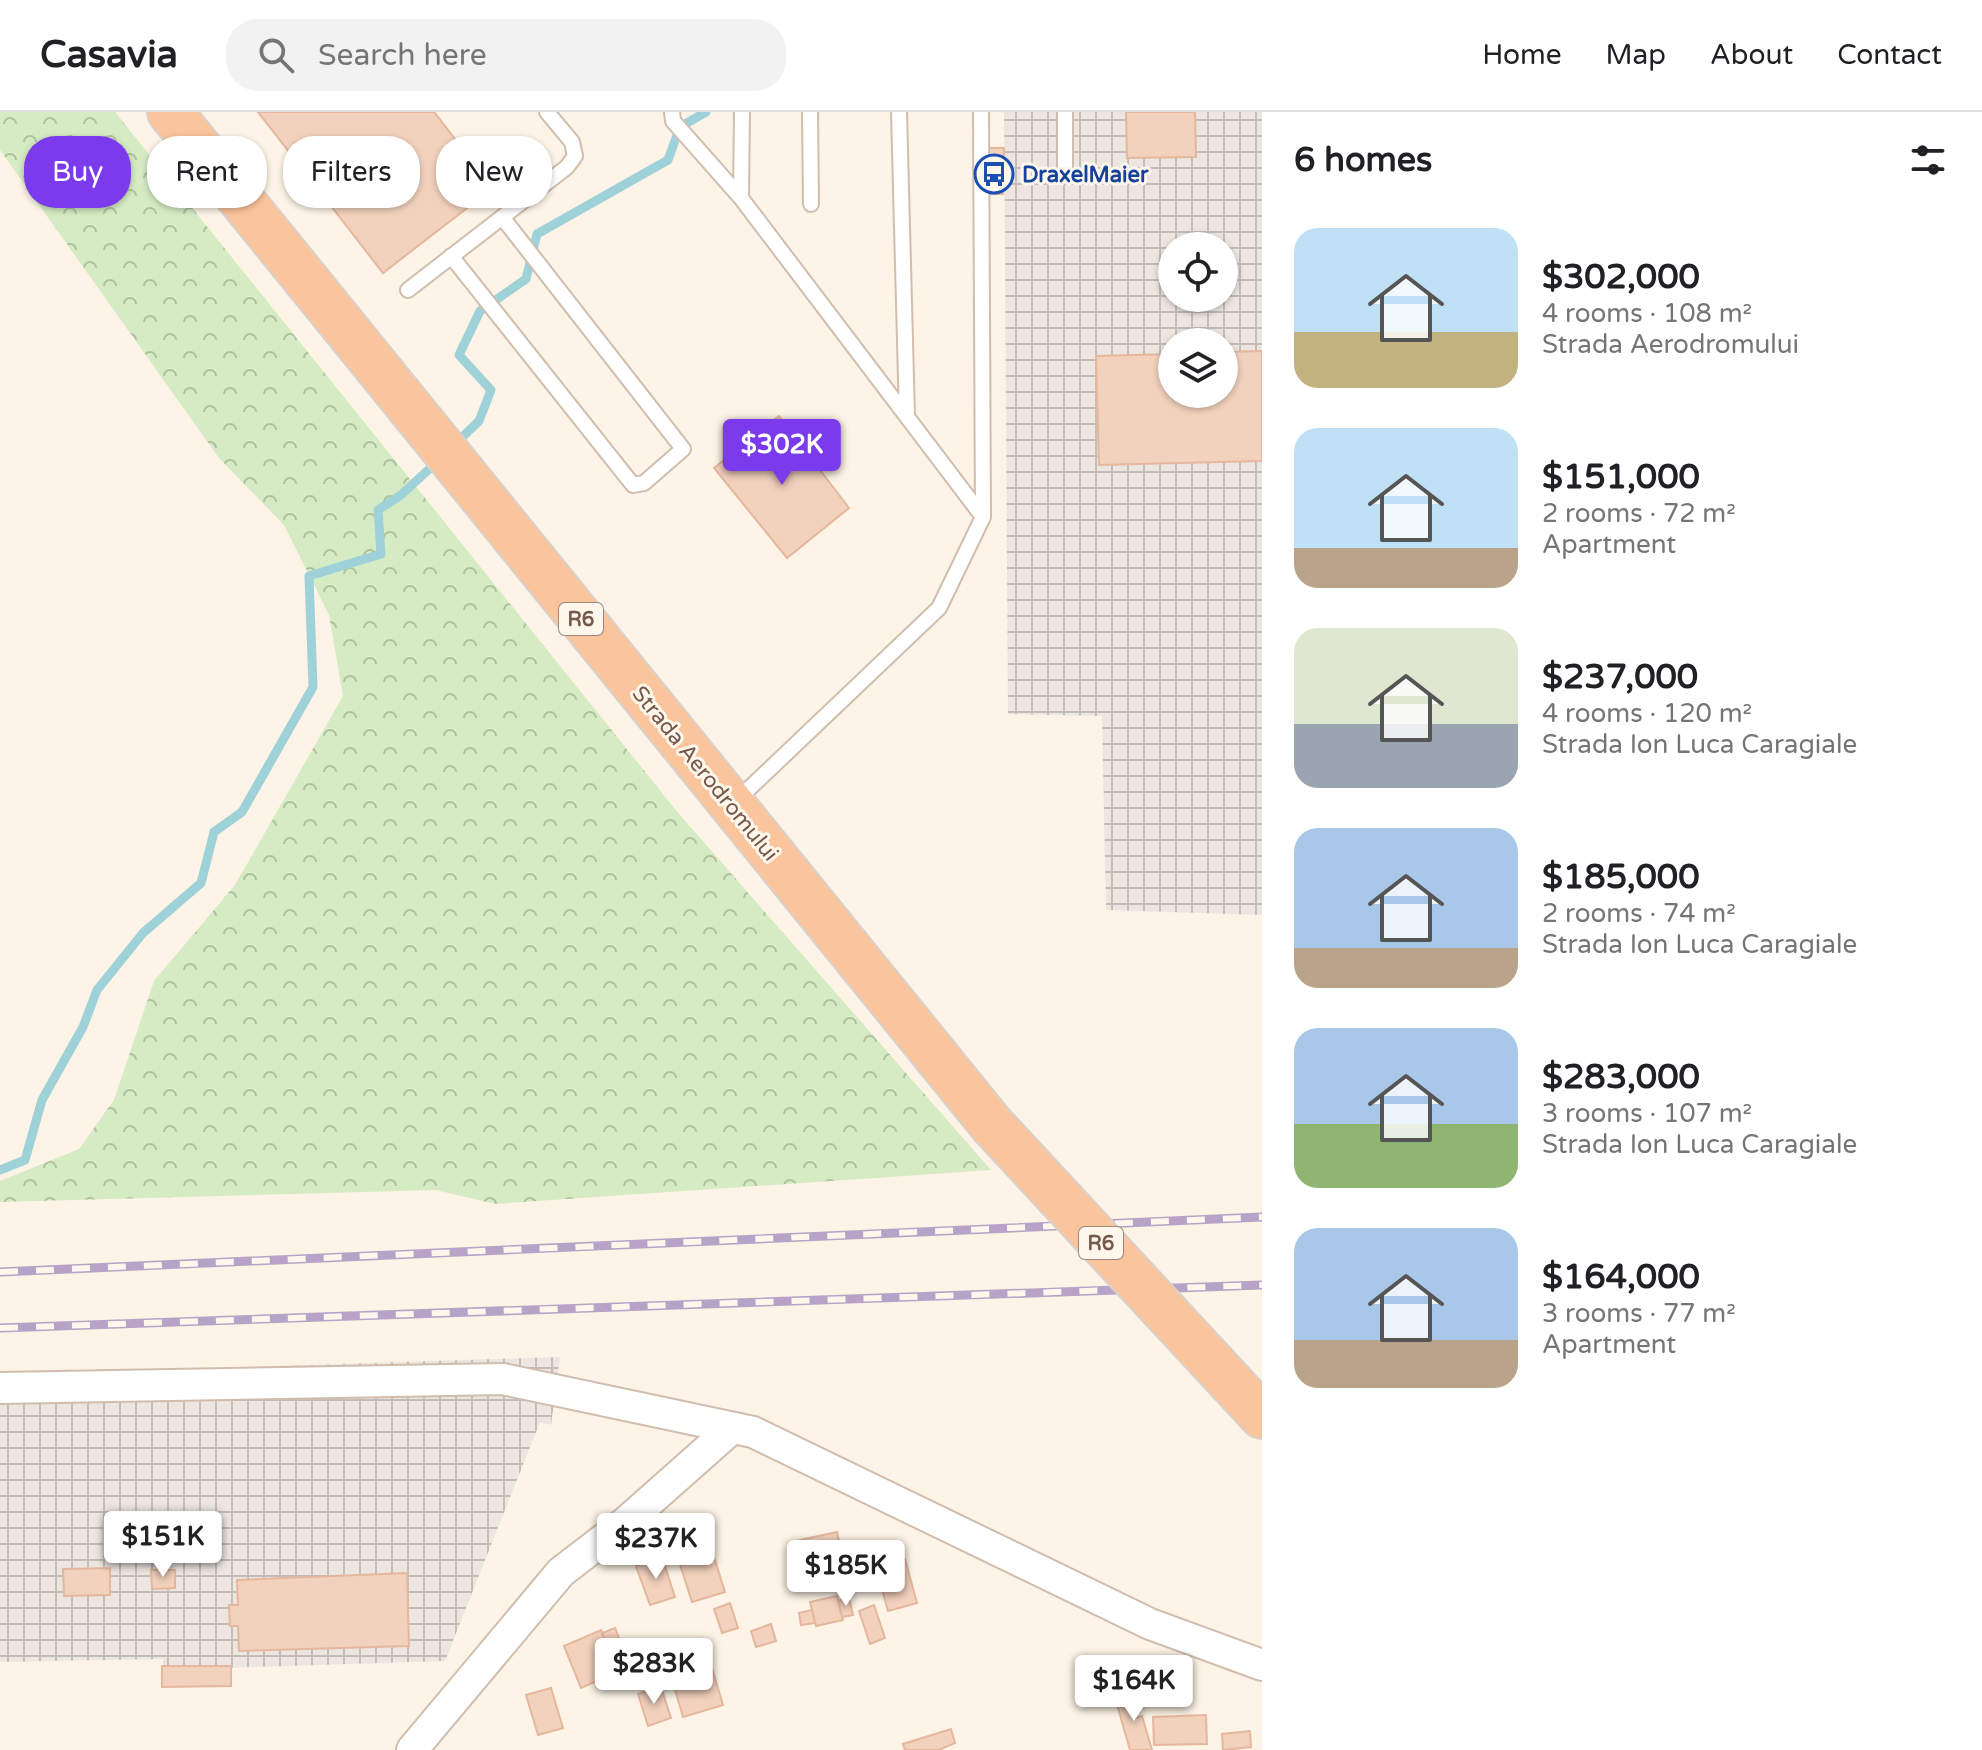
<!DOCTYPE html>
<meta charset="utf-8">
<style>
:root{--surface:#fff;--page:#f2f2f2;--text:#202124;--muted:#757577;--line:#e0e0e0;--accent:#7c3aed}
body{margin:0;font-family:"Varela Round",sans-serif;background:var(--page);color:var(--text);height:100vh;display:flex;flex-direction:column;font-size:30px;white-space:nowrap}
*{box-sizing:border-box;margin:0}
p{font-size:26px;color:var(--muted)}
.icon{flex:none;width:44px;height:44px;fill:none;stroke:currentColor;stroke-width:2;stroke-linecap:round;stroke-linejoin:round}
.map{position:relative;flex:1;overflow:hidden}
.side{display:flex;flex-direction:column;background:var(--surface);width:720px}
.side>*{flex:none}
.banner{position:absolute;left:24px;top:24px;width:760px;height:72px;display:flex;gap:16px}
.buttons{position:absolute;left:1158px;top:120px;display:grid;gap:16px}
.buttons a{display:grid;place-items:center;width:80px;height:80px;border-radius:50%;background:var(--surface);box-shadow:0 2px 6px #0004;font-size:40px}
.price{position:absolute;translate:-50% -68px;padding:0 18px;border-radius:8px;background:#fff;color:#222;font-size:26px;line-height:52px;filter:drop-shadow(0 2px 4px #0008)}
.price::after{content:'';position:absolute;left:50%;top:48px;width:24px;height:18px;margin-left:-12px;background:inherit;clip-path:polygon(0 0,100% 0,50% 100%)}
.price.current{background:var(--accent);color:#fff}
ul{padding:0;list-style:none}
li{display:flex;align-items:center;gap:24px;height:200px;padding:0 32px}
li span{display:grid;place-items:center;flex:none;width:224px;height:160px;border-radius:24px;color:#555}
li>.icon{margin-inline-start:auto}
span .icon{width:96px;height:96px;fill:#fffc;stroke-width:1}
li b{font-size:34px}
h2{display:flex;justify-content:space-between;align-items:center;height:96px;padding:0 32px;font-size:34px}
.chip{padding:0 28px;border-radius:32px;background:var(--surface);box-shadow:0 2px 6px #0004;font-size:28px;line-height:72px}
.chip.current{background:var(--accent);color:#fff}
header{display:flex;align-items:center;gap:48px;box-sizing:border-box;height:112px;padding:0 40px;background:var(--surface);border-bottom:2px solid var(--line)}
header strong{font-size:38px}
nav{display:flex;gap:44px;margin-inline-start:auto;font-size:28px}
.search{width:560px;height:72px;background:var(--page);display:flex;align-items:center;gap:20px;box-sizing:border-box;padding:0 28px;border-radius:32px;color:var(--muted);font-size:30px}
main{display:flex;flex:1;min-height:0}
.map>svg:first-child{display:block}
.industrial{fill:url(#industrial-grid);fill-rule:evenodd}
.forest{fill:url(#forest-crowns)}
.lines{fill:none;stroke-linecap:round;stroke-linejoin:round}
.stream{stroke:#9fd1d9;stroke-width:9}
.building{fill:#f2d1bd;stroke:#e5b79d;stroke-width:2}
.service-casing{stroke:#d1bdae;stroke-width:18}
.minor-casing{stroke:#d1bdae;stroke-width:34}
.trunk-casing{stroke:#d9d1cc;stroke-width:48}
.service{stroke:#fff;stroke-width:14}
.minor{stroke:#fff;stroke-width:30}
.trunk{stroke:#fac49c;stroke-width:44}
.rail-casing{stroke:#b6a3c7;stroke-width:9}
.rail{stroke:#fff7ec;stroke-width:6;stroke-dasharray:18;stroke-linecap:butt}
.trunk-bridge-casing{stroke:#d9d1cc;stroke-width:48;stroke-linecap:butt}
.trunk-bridge{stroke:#fac49c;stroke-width:44}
.labels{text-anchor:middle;stroke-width:6;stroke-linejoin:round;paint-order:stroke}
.shield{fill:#fff7ec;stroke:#9f887b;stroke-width:2}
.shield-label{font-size:20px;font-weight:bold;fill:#76594a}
.transit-label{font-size:22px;font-weight:bold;fill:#164399;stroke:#fff7ec;text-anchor:start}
.street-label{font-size:22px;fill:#76594a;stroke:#fff7ec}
</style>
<header>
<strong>Casavia</strong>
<div class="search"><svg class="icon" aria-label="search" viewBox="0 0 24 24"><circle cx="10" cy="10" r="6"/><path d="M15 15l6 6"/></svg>Search here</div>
<nav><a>Home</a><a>Map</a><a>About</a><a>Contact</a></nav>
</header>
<main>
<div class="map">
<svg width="1262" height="1638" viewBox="0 0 1262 1638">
<defs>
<pattern id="industrial-grid" width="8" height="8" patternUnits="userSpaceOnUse" patternTransform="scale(2)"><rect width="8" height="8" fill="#ede5e0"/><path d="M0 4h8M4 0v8" fill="none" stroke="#c5bdb8"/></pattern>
<pattern id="forest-crowns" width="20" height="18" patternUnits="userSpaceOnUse" patternTransform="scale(2)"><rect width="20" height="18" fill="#d4ebc3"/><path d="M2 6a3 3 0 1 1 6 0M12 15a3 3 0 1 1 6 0" fill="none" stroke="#b1c1a0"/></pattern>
</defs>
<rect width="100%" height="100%" fill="#fdf3e6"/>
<path class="industrial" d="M1004,0H1262V803L1106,798L1102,604L1008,602ZM1172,134H1224V186H1172ZM1172,230H1224V282H1172Z
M560,1245L551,1313L540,1310L445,1549L163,1558V1547L0,1550V1263Z"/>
<path class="forest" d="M0,0H115L679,702L991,1058L495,1092L436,1078L0,1090V1069L79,1037L114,988L154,869L235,773L343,584L329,503L284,413L219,346L0,38Z"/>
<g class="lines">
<path class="stream" d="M455,332L479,309L491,278L459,243L480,199L526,167L537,122L668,48L680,15L706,0
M0,1058L25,1048L42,988L83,915L97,878L143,821L201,771L214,720L242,700L313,575L309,464L381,442L378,398L401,383L439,348"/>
</g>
<path class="building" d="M258,0H434L493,76L383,161Z
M1126,0H1195L1196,45L1127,46Z
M987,36H1004L1003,82H986Z
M1262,239V349L1099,353L1096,244L1172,242V282H1224V240Z
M779,304L849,396L787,446L714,356Z
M837,1420L848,1468L823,1474L820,1465L810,1468L800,1428Z
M708,1426L725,1480L692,1490L675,1437Z
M662,1445L675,1485L650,1493L636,1454Z
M905,1447L917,1491L888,1499L876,1455Z
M110,1456V1483L64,1484L63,1457Z
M151,1458H175V1476L152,1477Z
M407,1461L409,1534L239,1539L238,1514H230L229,1493H238L237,1468Z
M837,1484L843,1508L816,1514L810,1490Z
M849,1486L853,1503L842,1505L838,1489Z
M730,1491L738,1516L722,1521L714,1497Z
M874,1493L885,1526L870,1532L859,1499Z
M812,1498L815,1511L801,1513L799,1501Z
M771,1512L776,1529L756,1535L751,1519Z
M615,1516L629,1551L617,1556L602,1521Z
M601,1518L618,1560L581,1576L564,1534Z
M162,1554H231V1574L162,1575Z
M712,1556L723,1593L683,1605L672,1567Z
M661,1575L671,1606L648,1614L638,1582Z
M551,1576L563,1616L538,1623L526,1583Z
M1142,1581L1146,1594L1131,1598L1133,1607L1142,1604L1152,1638H1130L1116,1589Z
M1206,1603L1207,1632L1154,1633L1153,1605Z
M951,1617L955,1631L939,1638H905L903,1632Z
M1250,1619L1251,1635L1223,1638L1222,1622Z"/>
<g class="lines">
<g class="service-casing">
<path id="service" d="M672,0L673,9L741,86L983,405
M810,0L811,92
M899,0L907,305
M1065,0V57
M741,86L742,0
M451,144L633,373L644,371L683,337L502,105
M408,178L567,55L575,44L572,30L547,0
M735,690L939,496L983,405L981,0"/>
</g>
<g class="minor-casing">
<path id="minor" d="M0,1276L503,1267L753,1320L1150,1512L1262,1553
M412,1638L561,1460L625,1411L731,1317"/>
</g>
<g class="trunk-casing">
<path id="trunk" d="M170,0L992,1013
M1211,1249L1262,1304"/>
</g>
<use href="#service" class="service"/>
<use href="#minor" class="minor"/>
<use href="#trunk" class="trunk"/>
<g class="rail-casing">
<path id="rail" d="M0,1160L1262,1105
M0,1216L1262,1173"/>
</g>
<use href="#rail" class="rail"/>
<g class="trunk-bridge-casing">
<path id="trunk-bridge" d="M992,1013L1211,1249"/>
</g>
<use href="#trunk-bridge" class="trunk-bridge"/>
</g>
<defs>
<g id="bus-ring" transform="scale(2)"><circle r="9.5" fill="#fff7ec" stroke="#1a4fb4" stroke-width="1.5"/><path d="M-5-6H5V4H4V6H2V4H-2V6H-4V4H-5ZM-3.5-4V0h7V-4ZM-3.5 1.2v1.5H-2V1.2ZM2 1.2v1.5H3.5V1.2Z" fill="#1a4fb4"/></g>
</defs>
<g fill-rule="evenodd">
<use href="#bus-ring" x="994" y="62"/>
</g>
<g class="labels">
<g class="shield">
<rect x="559" y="491" width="44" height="32" rx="6"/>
<rect x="1079" y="1115" width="44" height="32" rx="6"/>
</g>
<g class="shield-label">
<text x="581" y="514">R6</text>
<text x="1101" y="1138">R6</text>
</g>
<g class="transit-label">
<text x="1022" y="70">DraxelMaier</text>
</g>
<g class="street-label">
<text transform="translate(706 661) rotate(51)" y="8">Strada Aerodromului</text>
</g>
</g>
</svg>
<div class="buttons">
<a><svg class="icon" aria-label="locate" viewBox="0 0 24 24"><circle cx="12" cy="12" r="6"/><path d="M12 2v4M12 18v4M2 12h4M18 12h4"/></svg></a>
<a><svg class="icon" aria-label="layers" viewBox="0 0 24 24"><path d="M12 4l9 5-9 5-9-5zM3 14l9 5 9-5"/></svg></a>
</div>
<b class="price current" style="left:782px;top:375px">$302K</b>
<b class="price" style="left:163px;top:1467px">$151K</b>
<b class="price" style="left:656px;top:1469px">$237K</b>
<b class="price" style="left:846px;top:1496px">$185K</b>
<b class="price" style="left:654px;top:1594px">$283K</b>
<b class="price" style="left:1134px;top:1611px">$164K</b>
<div class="banner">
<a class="chip current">Buy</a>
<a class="chip">Rent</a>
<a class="chip">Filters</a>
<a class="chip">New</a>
</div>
</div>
<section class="side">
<h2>6 homes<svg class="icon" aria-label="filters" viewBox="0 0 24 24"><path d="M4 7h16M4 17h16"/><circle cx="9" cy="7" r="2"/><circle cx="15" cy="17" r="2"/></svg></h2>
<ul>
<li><span style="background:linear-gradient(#bfe0f5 65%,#c2b280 0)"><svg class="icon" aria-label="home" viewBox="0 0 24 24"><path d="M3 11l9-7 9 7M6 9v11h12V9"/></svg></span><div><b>$302,000</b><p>4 rooms · 108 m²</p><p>Strada Aerodromului</p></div></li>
<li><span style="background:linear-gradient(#bfe0f5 75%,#b9a48a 0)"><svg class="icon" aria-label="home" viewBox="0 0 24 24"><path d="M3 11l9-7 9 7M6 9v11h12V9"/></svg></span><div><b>$151,000</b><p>2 rooms · 72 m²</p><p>Apartment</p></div></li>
<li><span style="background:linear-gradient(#dfe7d0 60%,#9aa5b1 0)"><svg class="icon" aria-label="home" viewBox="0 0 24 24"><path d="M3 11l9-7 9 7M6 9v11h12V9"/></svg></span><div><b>$237,000</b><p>4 rooms · 120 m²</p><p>Strada Ion Luca Caragiale</p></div></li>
<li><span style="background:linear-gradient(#a9c7e8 75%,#b9a48a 0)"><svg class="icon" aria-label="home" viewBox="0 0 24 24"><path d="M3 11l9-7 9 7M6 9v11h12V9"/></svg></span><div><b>$185,000</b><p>2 rooms · 74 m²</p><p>Strada Ion Luca Caragiale</p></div></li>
<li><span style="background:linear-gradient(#a9c7e8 60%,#8fb573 0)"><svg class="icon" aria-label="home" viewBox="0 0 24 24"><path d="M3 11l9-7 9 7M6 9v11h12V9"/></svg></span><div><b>$283,000</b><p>3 rooms · 107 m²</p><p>Strada Ion Luca Caragiale</p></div></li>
<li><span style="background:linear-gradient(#a9c7e8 70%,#b9a48a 0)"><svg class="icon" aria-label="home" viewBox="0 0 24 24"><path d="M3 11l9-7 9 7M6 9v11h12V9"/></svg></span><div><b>$164,000</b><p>3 rooms · 77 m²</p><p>Apartment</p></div></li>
</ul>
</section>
</main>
